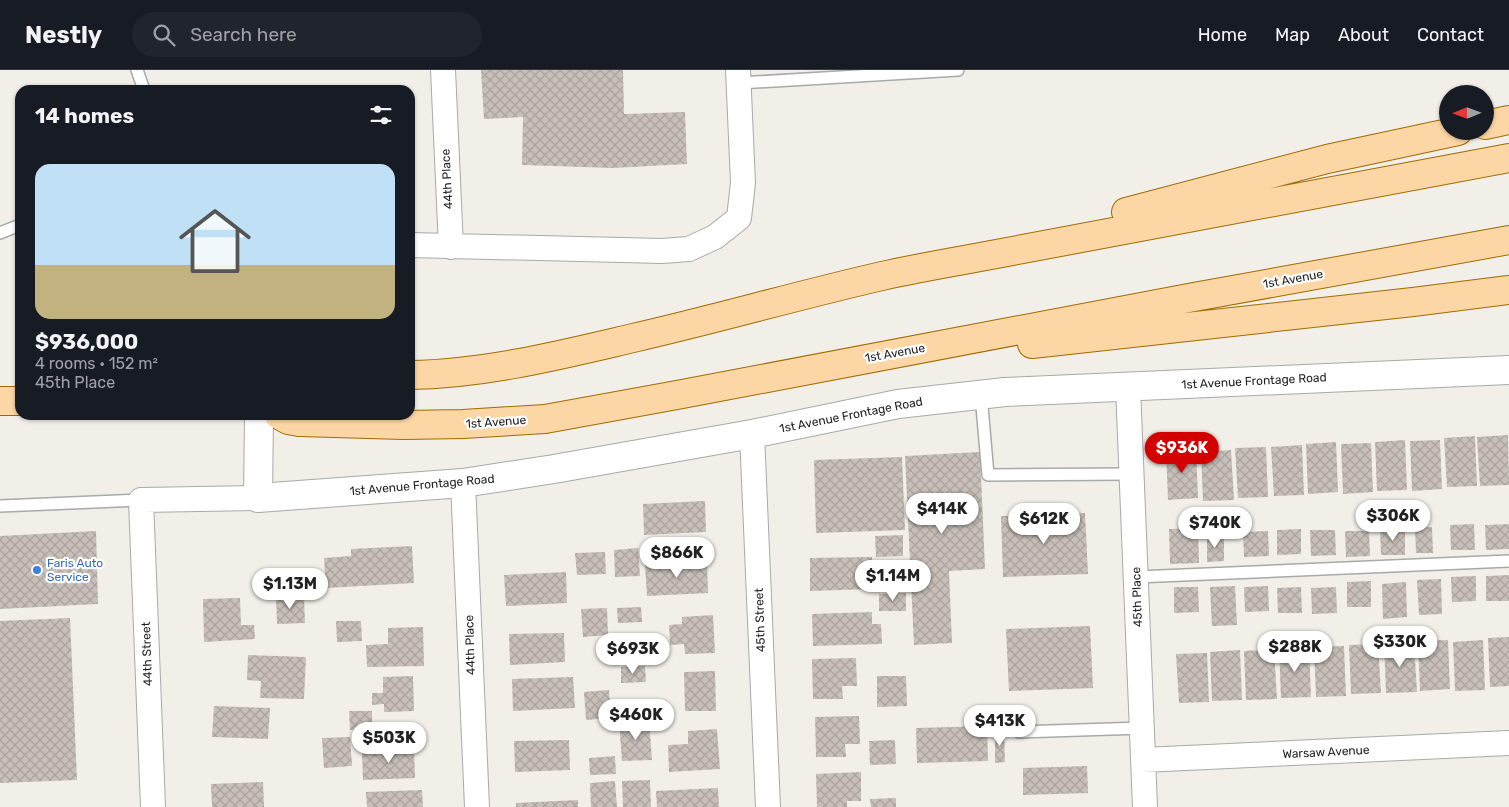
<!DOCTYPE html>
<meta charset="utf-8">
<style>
:root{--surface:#171b24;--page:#20242c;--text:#f1f3f6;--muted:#9ea1a6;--line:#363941;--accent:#d40000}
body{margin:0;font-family:Rubik,sans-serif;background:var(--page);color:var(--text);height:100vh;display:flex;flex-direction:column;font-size:19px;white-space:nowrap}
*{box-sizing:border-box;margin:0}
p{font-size:16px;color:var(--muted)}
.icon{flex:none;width:28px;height:28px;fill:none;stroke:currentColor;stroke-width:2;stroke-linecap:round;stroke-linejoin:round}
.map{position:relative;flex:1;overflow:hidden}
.sheet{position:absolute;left:15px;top:15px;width:400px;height:335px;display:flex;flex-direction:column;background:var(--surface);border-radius:15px;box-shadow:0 1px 4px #0004}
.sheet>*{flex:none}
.needle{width:32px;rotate:269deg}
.fabs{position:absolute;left:1439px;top:15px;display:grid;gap:10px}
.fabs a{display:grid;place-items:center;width:55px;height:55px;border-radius:50%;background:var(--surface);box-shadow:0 1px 4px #0004;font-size:25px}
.price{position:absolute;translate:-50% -42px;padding:0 11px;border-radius:18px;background:#fff;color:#222;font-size:16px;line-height:32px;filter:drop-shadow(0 1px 2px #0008)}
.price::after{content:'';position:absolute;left:50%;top:30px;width:15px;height:11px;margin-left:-8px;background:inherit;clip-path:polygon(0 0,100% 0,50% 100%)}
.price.current{background:var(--accent);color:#fff}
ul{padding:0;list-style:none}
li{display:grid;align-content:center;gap:10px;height:265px;padding:0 20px}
li span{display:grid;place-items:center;height:155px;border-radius:15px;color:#555}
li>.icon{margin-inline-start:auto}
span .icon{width:90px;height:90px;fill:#fffc;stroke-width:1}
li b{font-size:21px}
h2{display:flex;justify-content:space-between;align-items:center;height:60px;padding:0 20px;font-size:21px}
header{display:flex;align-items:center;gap:30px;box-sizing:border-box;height:70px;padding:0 25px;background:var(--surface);border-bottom:1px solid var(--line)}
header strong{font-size:24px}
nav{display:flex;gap:28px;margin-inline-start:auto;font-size:18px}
.search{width:350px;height:45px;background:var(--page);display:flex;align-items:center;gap:12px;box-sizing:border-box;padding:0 18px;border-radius:28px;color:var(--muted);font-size:19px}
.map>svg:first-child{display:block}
.building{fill:url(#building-cross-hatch)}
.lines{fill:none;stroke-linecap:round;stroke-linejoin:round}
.service-casing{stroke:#a9a9a9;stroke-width:14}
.minor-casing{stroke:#a9a9a9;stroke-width:26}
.tertiary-casing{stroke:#a9a9a9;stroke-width:30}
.primary-casing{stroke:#a06b00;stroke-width:30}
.service{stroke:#fff;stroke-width:11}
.minor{stroke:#fff;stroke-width:24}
.tertiary{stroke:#fff;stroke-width:28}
.primary{stroke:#fcd6a4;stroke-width:28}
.shop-dot{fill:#3f7fe0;stroke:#fff;stroke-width:2}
.labels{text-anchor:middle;stroke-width:4.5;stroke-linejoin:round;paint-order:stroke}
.street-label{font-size:12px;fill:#222;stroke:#fff}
.shop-label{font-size:12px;fill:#366cbe;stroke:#fff;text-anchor:start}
</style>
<header>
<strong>Nestly</strong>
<div class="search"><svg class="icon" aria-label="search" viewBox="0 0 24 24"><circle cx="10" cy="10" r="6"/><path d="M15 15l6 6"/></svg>Search here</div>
<nav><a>Home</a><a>Map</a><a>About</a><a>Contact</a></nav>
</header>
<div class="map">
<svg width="1509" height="737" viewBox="0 0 1509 737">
<defs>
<pattern id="building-cross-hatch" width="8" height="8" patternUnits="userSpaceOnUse" patternTransform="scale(1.25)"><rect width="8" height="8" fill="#c7bfb8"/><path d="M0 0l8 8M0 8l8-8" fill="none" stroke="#aba49e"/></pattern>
</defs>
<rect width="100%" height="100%" fill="#f2efe9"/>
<path class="building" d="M481,0H623L624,44L685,42L687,94L613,98L522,95L523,47L484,49Z
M1508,365L1509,415L1480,416L1477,367Z
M1475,366L1477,416L1447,417L1444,368Z
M1405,370L1407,420L1377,421L1375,372Z
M1440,370L1442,419L1412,421L1410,371Z
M1336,372L1338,422L1308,424L1306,374Z
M1371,373L1373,422L1343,424L1341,374Z
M1302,375L1304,425L1274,426L1271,377Z
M1266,377L1268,427L1238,428L1235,378Z
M1196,379L1198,428L1168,430L1166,380Z
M1231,380L1234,430L1203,431L1201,382Z
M980,382L985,499L949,501L952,573L914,575L905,386Z
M902,387L905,460L816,463L814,390Z
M705,431L706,462L644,465L643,434Z
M1085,443L1088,504L1003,507L1001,446Z
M1474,454L1475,480H1451L1450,455Z
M1509,454V479L1486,480L1485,455Z
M1432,457L1433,483H1416L1415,458Z
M1198,458L1199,493L1170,494L1169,459Z
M1301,459V484L1277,485V460Z
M1405,459V485H1381L1380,460Z
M1310,460H1335L1336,485L1311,486Z
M96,461L98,534L0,539V466Z
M1268,461L1269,486L1244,487L1243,462Z
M1345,461H1369L1370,486L1346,487Z
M903,465V486L876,487L875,466Z
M1207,466H1224V491L1207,492Z
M412,476L414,513L326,518L324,488L351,486V479Z
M638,478L640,506L615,507L614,480Z
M605,482L606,504L577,505L575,483Z
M872,487L873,519L810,521V488Z
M707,492L708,523L647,526L645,495Z
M566,502L567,533L506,536L504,505Z
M1509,505V531H1486V506Z
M1476,506V531L1452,532L1451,507Z
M1441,509L1442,544L1419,545L1417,510Z
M1371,511V537H1347V512Z
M1406,512L1407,547L1383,549L1382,514Z
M1235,516L1237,555L1212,556L1210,517Z
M1268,516L1269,541L1245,542L1244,517Z
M1174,517H1198L1199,542L1174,543Z
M1301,517L1302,543H1278L1277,518Z
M1336,517L1337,543L1312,544L1311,518Z
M906,523V541H879V524Z
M276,526H304L305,553L277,554Z
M240,528L241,555H254L255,569L204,572L203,529Z
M641,537L642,552L618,553L617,538Z
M607,538L608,565L583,567L581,539Z
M872,542V554H881L882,574L813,576L812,544Z
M713,545L715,583L685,584L684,574L670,575L669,555L682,554V547Z
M70,548L77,710L0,713V551Z
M336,551H361L362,571L337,572Z
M1090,556L1093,618L1009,621L1006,559Z
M423,557L424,596L367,597L366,575L388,574V558Z
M564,563L565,592L510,595L509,564Z
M1509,567V616L1490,617L1488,568Z
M1448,570L1450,619L1420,621L1418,571Z
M1483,570L1485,620L1455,621L1453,572Z
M1414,572L1417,622L1386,623L1384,573Z
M1378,574L1381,623L1351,624L1349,575Z
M1344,576L1346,626L1316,627L1314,577Z
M1309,577L1311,627L1281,628L1279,578Z
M1274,579L1277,629L1246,630L1244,581Z
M1240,580L1242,630L1212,631L1210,582Z
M1207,583L1209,632L1179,633L1176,584Z
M248,585L306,587L304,629L260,628L261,611L247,610Z
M856,588L857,616H842L843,629H813L812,589Z
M645,596L646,612L621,613V597Z
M715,601L716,641H685L684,602Z
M413,606L414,641L384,642V634L372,635V623H383V607Z
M877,606H906L907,636L877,637Z
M573,607L575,638L513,641L512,609Z
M609,620L611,648L586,650L584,622Z
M214,636L270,638L268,669L212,667Z
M349,641H372V659L350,660Z
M859,646L860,674H845L846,687H816L815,647Z
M649,650L652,690L622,691L619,652Z
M987,656L988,691L917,693L916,658Z
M717,659L720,699L669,702L668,675L688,674V661Z
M995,660H1004L1005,692L995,693Z
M350,667L352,696L324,698L322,668Z
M569,670L570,700L515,702L514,671Z
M895,670L896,694L870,695L869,671Z
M414,678L415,708L363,710L362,681Z
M615,686L616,704L590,705L589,688Z
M1087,696L1088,723L1023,725V698Z
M861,702V731H847V737H817L816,704Z
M650,710L651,737H623L622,711Z
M615,711L617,737H591L590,713Z
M263,712L264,737H212L211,714Z
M718,718L719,737H657L656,721Z
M422,720L423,737H367L366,722Z
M896,728V737H871L870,729Z
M578,730V737H516V733Z"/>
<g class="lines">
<g class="service-casing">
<path id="service" d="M137,0L144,20
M739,13L958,0
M0,163L20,155
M981,325L988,405L1131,404
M0,436L141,430
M1136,507L1509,491
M1019,662L1142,658"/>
</g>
<g class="minor-casing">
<path id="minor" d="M443,0L451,177
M410,175L662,181L689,179L715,167L739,148L743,113L738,0
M1128,317L1145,737
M752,364L768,737
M463,413L477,737
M1143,690L1509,673
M153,737L141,430L258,428"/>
</g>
<g class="tertiary-casing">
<path id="tertiary" d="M259,345L258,428L463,413L554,399L752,364L898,334L1005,322L1509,300"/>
</g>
<g class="primary-casing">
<path id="primary" d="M1485,55L1509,50
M1126,142L1327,89L1458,61
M1032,274L1413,232L1509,220
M410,305C485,304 560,285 633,268C716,249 799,225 882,206C909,200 936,195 964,190L1509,88
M0,331H20
M279,345L288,350L299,352L404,355L463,354L545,349L677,325L1194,227L1509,170"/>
</g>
<use href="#service" class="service"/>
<use href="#minor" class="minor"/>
<use href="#tertiary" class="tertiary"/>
<use href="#primary" class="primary"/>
</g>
<circle class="shop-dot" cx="37" cy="500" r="5"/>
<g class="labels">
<g class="street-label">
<text transform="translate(447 109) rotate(-93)" y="4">44th Place</text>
<text transform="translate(1293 209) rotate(-10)" y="4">1st Avenue</text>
<text transform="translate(895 283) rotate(-10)" y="4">1st Avenue</text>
<text transform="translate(1254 311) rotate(-3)" y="4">1st Avenue Frontage Road</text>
<text transform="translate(851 345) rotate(-11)" y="4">1st Avenue Frontage Road</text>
<text transform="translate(496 352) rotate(-4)" y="4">1st Avenue</text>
<text transform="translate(422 415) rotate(-5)" y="4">1st Avenue Frontage Road</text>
<text transform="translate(1137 527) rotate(-92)" y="4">45th Place</text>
<text transform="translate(760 550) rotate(-92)" y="4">45th Street</text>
<text transform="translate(470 575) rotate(-92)" y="4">44th Place</text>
<text transform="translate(147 584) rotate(-92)" y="4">44th Street</text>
<text transform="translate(1326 682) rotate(-3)" y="4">Warsaw Avenue</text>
</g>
<g class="shop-label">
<text x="47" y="497">Faris Auto<tspan x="47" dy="14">Service</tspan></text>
</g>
</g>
</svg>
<div class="fabs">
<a><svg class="needle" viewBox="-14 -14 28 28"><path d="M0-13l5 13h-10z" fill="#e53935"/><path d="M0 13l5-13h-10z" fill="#9ea1a6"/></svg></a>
</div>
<b class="price current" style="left:1182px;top:404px">$936K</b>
<b class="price" style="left:942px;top:465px">$414K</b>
<b class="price" style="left:1393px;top:472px">$306K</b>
<b class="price" style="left:1044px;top:475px">$612K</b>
<b class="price" style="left:1215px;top:479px">$740K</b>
<b class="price" style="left:677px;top:509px">$866K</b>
<b class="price" style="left:893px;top:532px">$1.14M</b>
<b class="price" style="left:290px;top:540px">$1.13M</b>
<b class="price" style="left:1400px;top:598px">$330K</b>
<b class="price" style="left:1295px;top:603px">$288K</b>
<b class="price" style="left:633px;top:605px">$693K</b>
<b class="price" style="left:636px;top:671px">$460K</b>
<b class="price" style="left:1000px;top:677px">$413K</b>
<b class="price" style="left:389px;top:694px">$503K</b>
<section class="sheet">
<h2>14 homes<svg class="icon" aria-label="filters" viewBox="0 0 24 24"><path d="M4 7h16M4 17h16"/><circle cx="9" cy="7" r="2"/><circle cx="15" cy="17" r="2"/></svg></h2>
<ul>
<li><span style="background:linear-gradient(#bfe0f5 65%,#c2b280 0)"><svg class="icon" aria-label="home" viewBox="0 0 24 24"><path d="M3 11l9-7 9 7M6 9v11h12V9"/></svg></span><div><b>$936,000</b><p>4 rooms · 152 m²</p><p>45th Place</p></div></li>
</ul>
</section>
</div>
